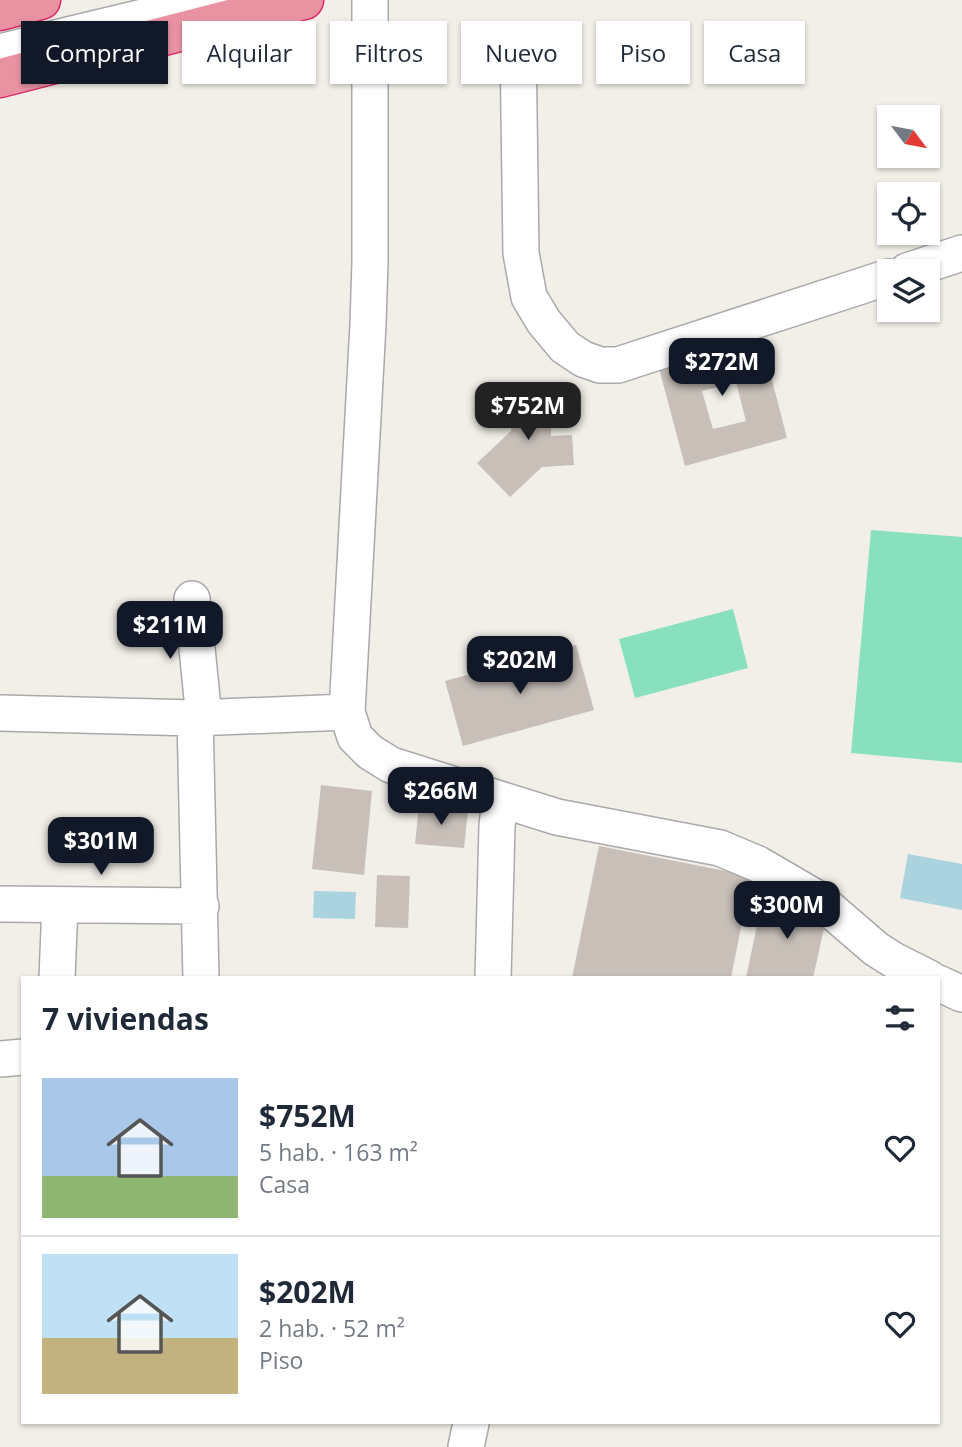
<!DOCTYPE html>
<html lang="es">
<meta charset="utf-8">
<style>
:root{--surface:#fff;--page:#f2f2f3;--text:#1f2937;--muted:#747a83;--line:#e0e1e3;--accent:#111827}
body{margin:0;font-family:"Open Sans",sans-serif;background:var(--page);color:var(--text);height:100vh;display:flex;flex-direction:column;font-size:26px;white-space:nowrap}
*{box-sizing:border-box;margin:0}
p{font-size:23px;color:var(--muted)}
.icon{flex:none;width:38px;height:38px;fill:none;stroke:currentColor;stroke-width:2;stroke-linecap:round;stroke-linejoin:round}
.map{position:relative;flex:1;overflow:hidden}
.details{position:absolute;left:21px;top:976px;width:919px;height:448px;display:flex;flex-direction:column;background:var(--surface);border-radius:0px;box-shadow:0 2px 5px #0004}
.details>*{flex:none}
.banner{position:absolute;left:21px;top:21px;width:920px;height:63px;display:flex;gap:14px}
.needle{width:46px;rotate:122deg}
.buttons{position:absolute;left:877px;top:105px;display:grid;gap:14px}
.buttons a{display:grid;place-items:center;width:63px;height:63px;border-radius:0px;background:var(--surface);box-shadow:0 2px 5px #0004;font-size:35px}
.price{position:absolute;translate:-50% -60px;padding:0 16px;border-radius:14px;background:var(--accent);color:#fff;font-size:23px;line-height:46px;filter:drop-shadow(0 2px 4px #0008)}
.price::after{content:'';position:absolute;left:50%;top:42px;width:21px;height:16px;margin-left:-10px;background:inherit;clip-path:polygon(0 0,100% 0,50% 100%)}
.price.current{background:#222;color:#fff}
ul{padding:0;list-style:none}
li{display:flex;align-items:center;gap:21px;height:175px;padding:0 21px}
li+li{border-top:2px solid var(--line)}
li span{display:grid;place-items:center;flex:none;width:196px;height:140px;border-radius:0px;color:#555}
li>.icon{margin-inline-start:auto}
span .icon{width:84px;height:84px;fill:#fffc;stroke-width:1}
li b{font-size:30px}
h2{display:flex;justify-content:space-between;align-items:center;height:84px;padding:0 21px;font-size:30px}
.tag{padding:0 24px;border-radius:0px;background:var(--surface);box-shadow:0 2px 5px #0004;font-size:24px;line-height:63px}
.tag.current{background:var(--accent);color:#fff}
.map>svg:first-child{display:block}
.pitch{fill:#88e0be}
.water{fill:#aad3df}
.building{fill:#c7bfb8;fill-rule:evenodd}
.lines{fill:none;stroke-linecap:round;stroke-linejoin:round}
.minor-casing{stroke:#a9a9a9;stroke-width:38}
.highway-casing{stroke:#dc2a67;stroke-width:41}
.minor{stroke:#fff;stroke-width:35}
.highway{stroke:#e892a2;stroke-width:38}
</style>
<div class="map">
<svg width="962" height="1447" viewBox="0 0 962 1447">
<rect width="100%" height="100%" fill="#f2efe9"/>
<path class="pitch" d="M871,530L962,537V763L851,753Z
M733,609L748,668L635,698L619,639Z"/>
<path class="water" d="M908,854L962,864V910L900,898Z
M314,891L356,892L355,919L313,918Z"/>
<path class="building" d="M759,330L787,438L685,466L656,357ZM736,382L746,421L713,429L702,391Z
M512,387H552L551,436L572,435L574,465L542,467L510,497L477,463L511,431Z
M576,645L594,710L463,746L445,681Z
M321,785L372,791L364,875L312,869Z
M419,805L468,810L464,848L415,844Z
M599,846L751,876L731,978H572Z
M377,875L410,876L408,928L375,927Z
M763,897L828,910L813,978H746Z"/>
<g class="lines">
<g class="minor-casing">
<path id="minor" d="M370,0V262L368,324L347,712L355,737L370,752L391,765L557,817L720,848L758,864L818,899L876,949L895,961L929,978
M518,43L521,253L529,297L544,322L565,347L583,359L600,365H618L889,277
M0,52L68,35L214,0
M907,271L962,253
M192,599L204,718
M0,713L195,718L347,712
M195,718L201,978
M0,904L201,906
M57,978L60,905
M493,978L497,826L500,800
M938,983L962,994
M0,1059L23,1057
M466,1447L471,1423"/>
</g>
<g class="highway-casing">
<path id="highway" d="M0,11L41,0
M0,78L304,0"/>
</g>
<use href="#minor" class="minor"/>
<use href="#highway" class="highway"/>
</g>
</svg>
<div class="buttons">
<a><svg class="needle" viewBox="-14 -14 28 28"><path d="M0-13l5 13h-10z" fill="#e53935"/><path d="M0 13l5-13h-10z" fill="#747a83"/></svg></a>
<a><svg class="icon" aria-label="locate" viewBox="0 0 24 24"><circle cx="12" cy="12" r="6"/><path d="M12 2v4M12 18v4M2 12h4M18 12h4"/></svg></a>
<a><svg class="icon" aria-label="layers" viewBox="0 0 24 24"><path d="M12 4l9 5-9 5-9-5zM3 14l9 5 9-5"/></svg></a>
</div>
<b class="price" style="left:722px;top:398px">$272M</b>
<b class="price current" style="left:528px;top:442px">$752M</b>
<b class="price" style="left:170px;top:661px">$211M</b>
<b class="price" style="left:520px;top:696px">$202M</b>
<b class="price" style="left:441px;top:827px">$266M</b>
<b class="price" style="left:101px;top:877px">$301M</b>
<b class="price" style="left:787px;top:941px">$300M</b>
<div class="banner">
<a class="tag current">Comprar</a>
<a class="tag">Alquilar</a>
<a class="tag">Filtros</a>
<a class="tag">Nuevo</a>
<a class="tag">Piso</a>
<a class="tag">Casa</a>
</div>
<section class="details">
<h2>7 viviendas<svg class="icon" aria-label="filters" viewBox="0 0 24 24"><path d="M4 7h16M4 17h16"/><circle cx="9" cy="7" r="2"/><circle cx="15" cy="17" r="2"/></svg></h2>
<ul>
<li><span style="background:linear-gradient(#a9c7e8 70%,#8fb573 0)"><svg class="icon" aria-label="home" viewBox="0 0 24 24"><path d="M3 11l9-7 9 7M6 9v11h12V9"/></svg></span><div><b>$752M</b><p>5 hab. · 163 m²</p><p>Casa</p></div><svg class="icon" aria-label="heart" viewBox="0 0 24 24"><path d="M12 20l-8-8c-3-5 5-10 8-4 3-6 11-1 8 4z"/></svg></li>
<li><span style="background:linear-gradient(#bfe0f5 60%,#c2b280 0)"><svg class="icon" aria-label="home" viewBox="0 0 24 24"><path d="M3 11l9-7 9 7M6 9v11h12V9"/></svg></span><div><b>$202M</b><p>2 hab. · 52 m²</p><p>Piso</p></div><svg class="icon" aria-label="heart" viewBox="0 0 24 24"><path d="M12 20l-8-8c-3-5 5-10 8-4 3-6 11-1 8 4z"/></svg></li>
</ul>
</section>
</div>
